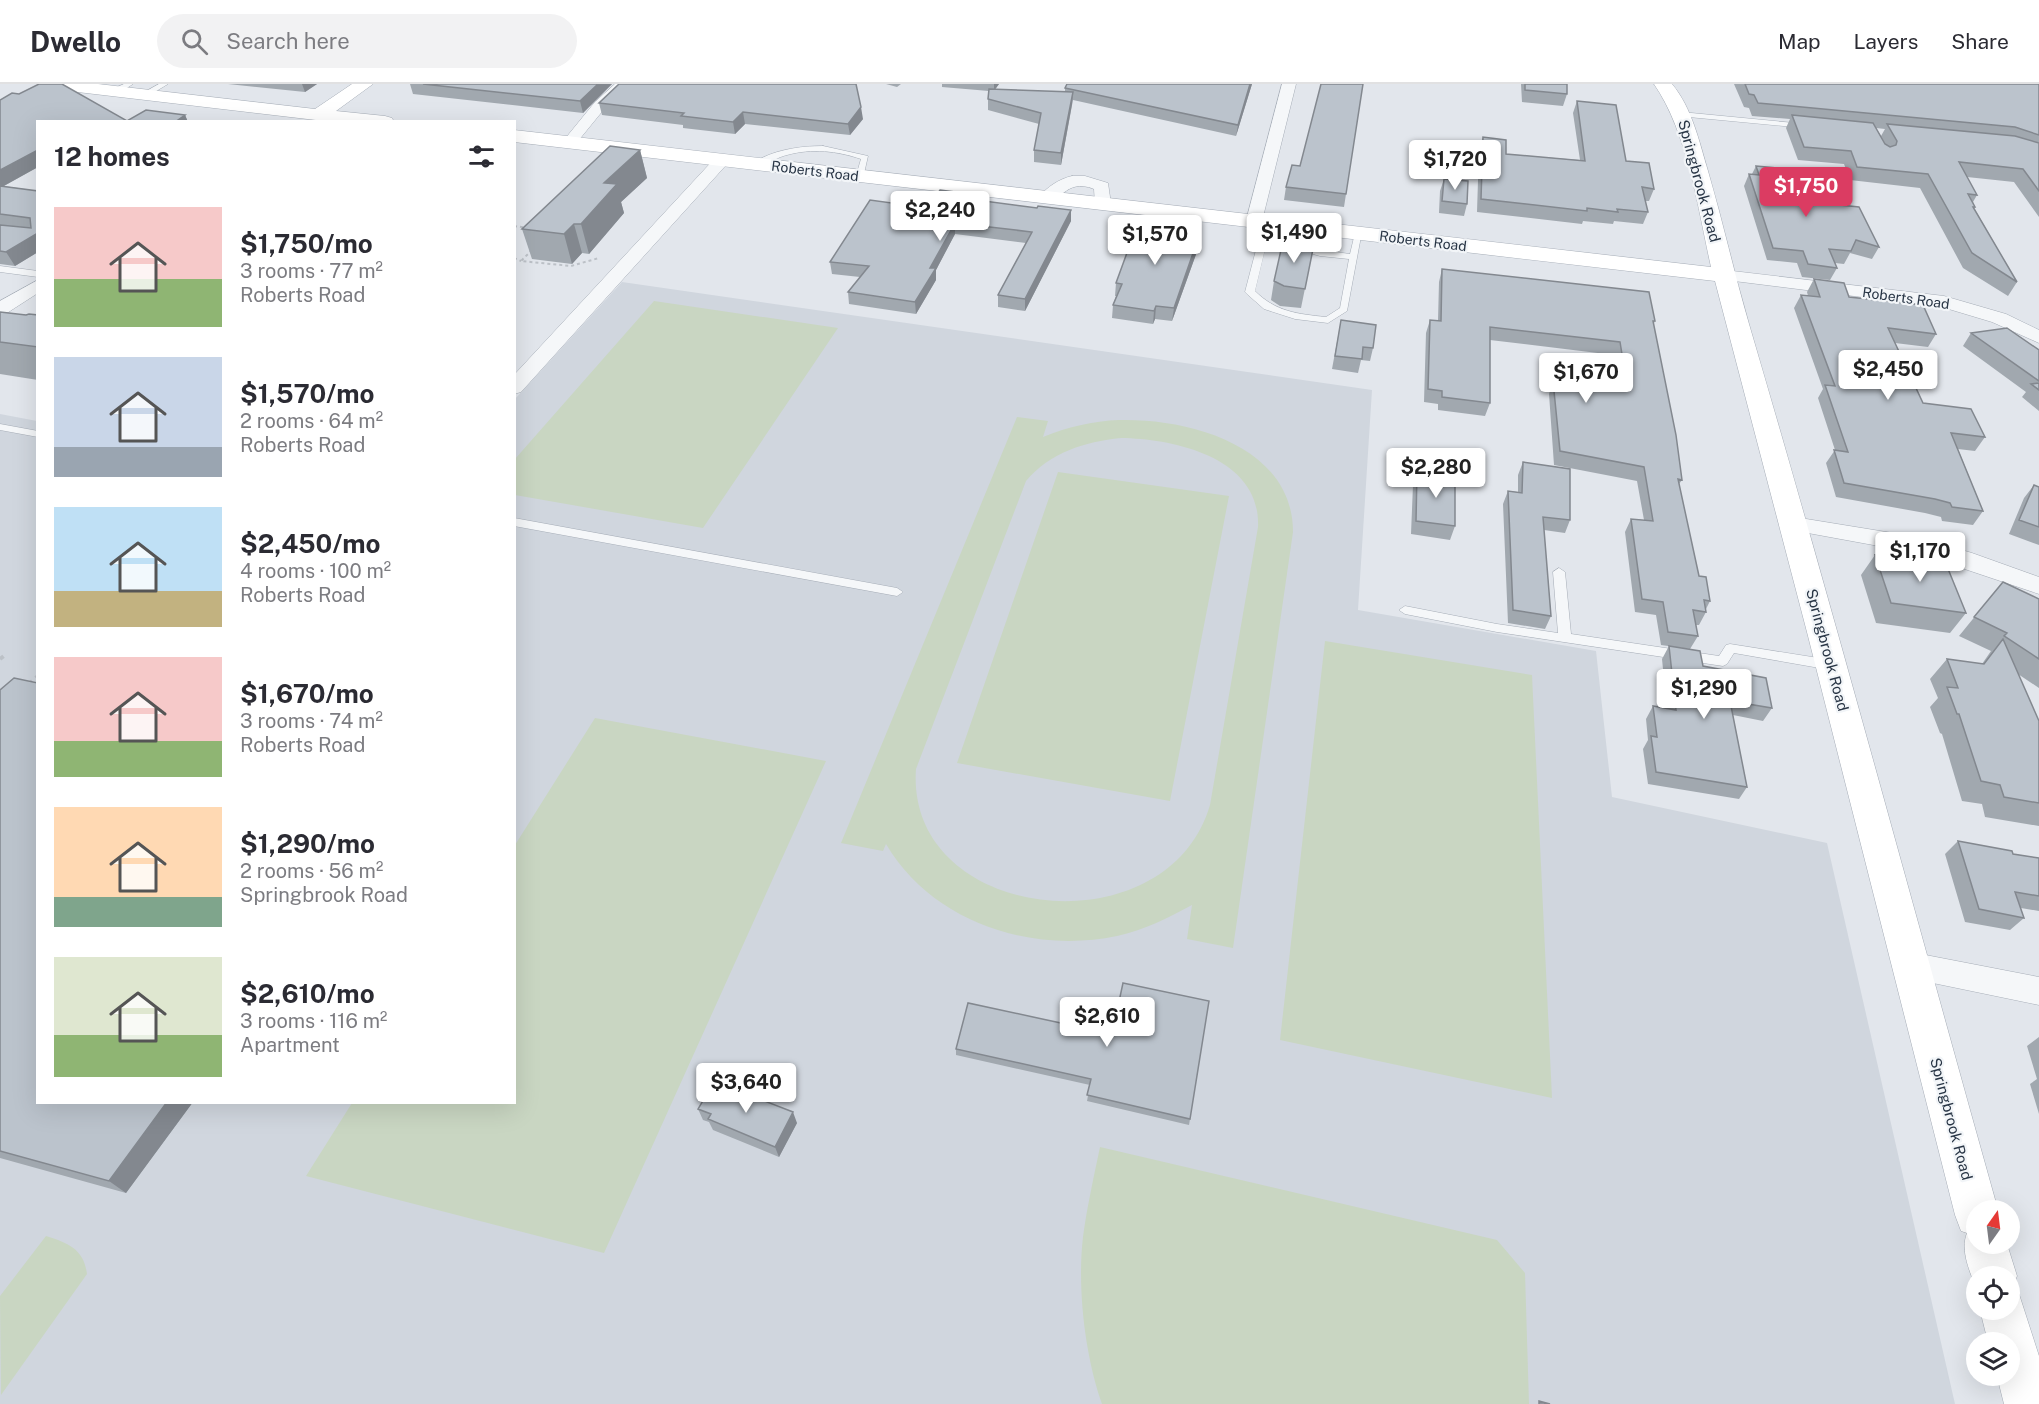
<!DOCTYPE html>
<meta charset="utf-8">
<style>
:root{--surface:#fff;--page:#f2f2f3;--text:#2b2b33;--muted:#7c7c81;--line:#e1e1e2;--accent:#db3c62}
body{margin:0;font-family:"Public Sans",sans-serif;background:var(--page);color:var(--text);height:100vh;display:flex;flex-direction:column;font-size:22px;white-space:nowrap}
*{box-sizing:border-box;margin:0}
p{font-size:20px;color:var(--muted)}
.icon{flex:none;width:33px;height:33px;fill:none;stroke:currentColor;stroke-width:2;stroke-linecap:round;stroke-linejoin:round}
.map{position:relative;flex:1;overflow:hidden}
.panel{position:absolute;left:36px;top:36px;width:480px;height:984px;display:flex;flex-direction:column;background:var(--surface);border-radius:0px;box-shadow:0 6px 24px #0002}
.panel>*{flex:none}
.needle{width:39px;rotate:14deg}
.tools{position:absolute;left:1966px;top:1116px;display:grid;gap:12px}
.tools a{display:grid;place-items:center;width:54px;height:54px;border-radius:50%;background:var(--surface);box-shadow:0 6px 24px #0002;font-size:30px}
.price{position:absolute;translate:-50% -51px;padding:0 14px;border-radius:6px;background:#fff;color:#222;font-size:20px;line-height:39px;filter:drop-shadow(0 2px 3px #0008)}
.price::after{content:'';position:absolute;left:50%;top:36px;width:18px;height:14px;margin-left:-9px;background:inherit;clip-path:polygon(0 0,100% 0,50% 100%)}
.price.active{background:var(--accent);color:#fff}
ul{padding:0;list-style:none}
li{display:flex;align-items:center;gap:18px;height:150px;padding:0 18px}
li span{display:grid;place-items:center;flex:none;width:168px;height:120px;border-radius:0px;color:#555}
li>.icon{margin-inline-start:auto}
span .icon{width:72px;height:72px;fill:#fffc;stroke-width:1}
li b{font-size:26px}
h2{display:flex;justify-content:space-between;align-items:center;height:72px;padding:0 18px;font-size:26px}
header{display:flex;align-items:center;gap:36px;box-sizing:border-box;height:84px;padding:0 30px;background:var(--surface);border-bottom:2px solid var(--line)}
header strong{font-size:28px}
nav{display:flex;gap:33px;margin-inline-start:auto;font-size:21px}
.search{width:420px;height:54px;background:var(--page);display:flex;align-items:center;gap:15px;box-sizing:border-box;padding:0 21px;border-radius:33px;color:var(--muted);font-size:22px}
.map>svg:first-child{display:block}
.built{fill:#d0d6de}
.green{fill:#c9d6c2;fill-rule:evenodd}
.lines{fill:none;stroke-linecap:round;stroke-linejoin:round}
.lane-casing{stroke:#a6adb7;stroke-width:1}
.street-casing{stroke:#a6adb7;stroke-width:1}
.secondary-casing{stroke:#a6adb7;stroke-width:1}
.path-far1{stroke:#bcc1c7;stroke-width:2;stroke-dasharray:3 3;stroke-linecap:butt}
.path{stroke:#bcc1c7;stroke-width:4;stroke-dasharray:4.5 4.5;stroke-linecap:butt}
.lane{fill:#f5f7f9;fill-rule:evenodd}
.street{fill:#f5f7f9;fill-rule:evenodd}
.secondary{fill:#fff;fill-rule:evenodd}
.wall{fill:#a1a8af;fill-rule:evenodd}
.shaded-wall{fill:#83888f}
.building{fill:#bbc3cc;stroke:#83888f;stroke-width:1.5}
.labels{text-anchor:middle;stroke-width:4.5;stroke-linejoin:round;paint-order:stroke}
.far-street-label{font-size:14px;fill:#283545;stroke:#f2f5f8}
.street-label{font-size:15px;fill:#283545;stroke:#f2f5f8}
</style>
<header>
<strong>Dwello</strong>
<div class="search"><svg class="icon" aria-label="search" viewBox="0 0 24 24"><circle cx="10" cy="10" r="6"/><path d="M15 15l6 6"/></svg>Search here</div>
<nav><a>Map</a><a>Layers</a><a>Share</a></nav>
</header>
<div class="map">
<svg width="2039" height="1320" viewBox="0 0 2039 1320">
<rect width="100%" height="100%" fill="#e2e6ec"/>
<path class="built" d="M622,198L1372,306L1358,526L1596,567L1612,713L1827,759L1955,1320H0V330L37,337L38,1018H514L515,315Z"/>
<path class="green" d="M654,217L838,244L703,444L515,411V375Z
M1017,333L1048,337L1043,353C1067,343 1093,337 1119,336C1189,334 1293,362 1293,448L1233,864L1187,855L1192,821C1168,834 1144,846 1117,852C1030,870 932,838 886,760L883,767L841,759ZM1121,354C1176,355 1261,374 1258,443L1210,721C1167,868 905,839 916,685L1026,397C1051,368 1084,358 1121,354Z
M1058,388L1229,412L1170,717L957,679Z
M1325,557L1532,591L1552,1014L1280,956Z
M595,634L826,677L604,1169L306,1092L352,1019L514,1018L515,761Z
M1100,1063L1497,1156L1525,1189L1529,1320H1102C1085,1272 1077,1204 1083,1153C1087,1123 1094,1092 1100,1063Z
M46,1152C68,1159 84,1165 87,1190L1,1311L0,1212Z"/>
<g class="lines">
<g class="lane-casing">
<path id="lane" d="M124,0H133L119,9H113V5Z
M159,0H168L148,12L141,10Z
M1681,28L1805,40L1809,42L1805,44L1678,32L1677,30Z
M823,62L868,72L863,94L856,92L861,75C837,67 812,64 787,71C777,73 760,85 752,80C771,66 800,62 823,62Z
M1267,136L1271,139L1268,152L1321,166L1350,170L1355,149L1362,147L1347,227L1328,239L1295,235L1264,225L1247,210L1245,208L1263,139ZM1267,157L1320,172L1349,175L1340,224L1326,233C1298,230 1276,228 1255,207Z
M0,182L38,187V193L0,188Z
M0,340L38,347V353L0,346Z
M514,434L897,504L903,508L897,512L514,442Z
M1559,484L1565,488L1571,550L1719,572L1726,561L1730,560L1831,576L1837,581L1831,586L1734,569L1727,580L1723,582L1497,548L1405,530L1399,526L1405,522L1497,540L1558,549L1553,488Z"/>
</g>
<g class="street-casing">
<path id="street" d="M615,0H630L605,24L574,62H564L561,59L564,56L595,18Z
M1282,0H1296L1262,137L1260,141H1248L1246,137Z
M722,71L728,73L730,76L728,79L521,308L514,310V291L716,73Z
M1072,92H1085L1108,99L1111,120L1109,124H1097L1095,120L1094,105C1064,93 1062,122 1041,117L1039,113C1047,103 1059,95 1072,92Z
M1724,186L1944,212L2006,230L2039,246V259L1992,238L1942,223L1718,195L1715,191L1718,187Z
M38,196V209L7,229L0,231V217Z
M1794,433L1917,453L1972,469L2039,493V510L1917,469L1786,445L1783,440L1786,435Z
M1910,868L2039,893V921L1899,892L1894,882L1899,872Z"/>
</g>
<g class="secondary-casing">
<path id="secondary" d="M43,0H98L315,25L352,0H373L336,27L385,32L392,34L394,38H333L52,5L46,4Z
M1654,0H1672C1692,24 1699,57 1708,87C1723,138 1734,189 1749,240C1836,535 1915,831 1998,1126H1977V1160H2007L2017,1192L2011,1206L2019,1210L2039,1272V1320H2004L1997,1292H2010V1258H1988L1980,1226H2010V1192H1977V1206C1970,1188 1960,1167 1967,1149L1961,1147L1955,1131L1808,552L1715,197L514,58V46L1711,183C1698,125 1688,49 1654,0Z"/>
</g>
<path class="path-far1" d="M514,142L529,144
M532,166L521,177L571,182L599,174
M514,174L521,177"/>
<path class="path" d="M0,575L5,571
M29,600L38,592"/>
<use href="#lane" class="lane"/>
<use href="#street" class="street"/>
<use href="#secondary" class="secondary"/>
</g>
<path class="wall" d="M228,0H317L305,8Z
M410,0H612L583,29L413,10Z
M886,0H901L897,3Z
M942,0H999L995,5L1065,8V4L1067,0H1252L1236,52L1073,16L1061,81L1034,78V66L1039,40L988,26V15L989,7L942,3Z
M1521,0H1567V10L1563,22L1522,18Z
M1734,0H2039V133L2014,98L1967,93L1977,111L1973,118L1975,123L1974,124L2017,198L2008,212L1963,184L1920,104L1850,96L1844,80L1798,76L1786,44L1790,35L1752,32L1749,24L1744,23ZM1876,44L1885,45L1881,52Z
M19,10L127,37L185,31L188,38H38V83L4,102L38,107V168L15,182L0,180V16Z
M1577,17L1626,77L1654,105L1649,117H1645L1648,128L1643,140L1614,137L1613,140L1583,137L1582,140L1477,128L1479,65L1483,53L1506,70L1580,76L1573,29Z
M599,19L863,35L850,51L745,40L735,50L683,44V41L602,31Z
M640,66L647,94L621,118L624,129L589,170L582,169L572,180L532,175L522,145Z
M1756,82L1879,163L1872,175L1850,169L1844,180L1835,179L1837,184L1830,196L1802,193L1797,179L1767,176L1744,102L1749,90H1752Z
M1444,95L1467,120L1464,132L1439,129L1440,107Z
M1286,103L1346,110L1344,123L1284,116Z
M979,117L1037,124L1071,126V137L1025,227L998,223V211L1026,159L955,150L936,186V196L916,230L849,220L848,208L860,193L832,190L830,178L928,124Z
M1163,136L1162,145L1199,162L1172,237L1155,235L1153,240L1112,234L1113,221L1116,212H1115L1116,199Z
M1314,160L1301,224L1280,222L1271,216L1274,197Z
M1442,185L1655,237L1653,241L1682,396L1679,400L1699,492L1710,517L1706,525V528L1699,541H1696L1698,552L1690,565L1661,561L1656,531L1635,528L1625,448L1631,435L1644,436L1637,397L1554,381L1549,310L1553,297L1620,306L1614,271L1490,256V319L1485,332L1438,326V320L1424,318L1426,249L1430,236L1438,237L1439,198Z
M1814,195L1849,213L1936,250L1928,263L1895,259L1923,319L1985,353L1975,367L1958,365L1983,427L1973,441L1942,437L1941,433L1925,429L1836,413L1826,379L1835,366L1818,314L1823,305L1794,224L1801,211L1808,212L1807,208Z
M0,228L26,231H38V296L0,290Z
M1341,236L1373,264L1370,277L1361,276L1358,289L1332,285Z
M1971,249L2039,266V327L2022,313L2026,308L1963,262Z
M1523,378L1570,436L1565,449L1544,446L1551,532L1545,545L1508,539L1503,420L1508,407L1518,408V391Z
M1417,387L1455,442L1450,456L1411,450L1413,401Z
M2034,401L2039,403V461L2009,450L2024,414Z
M1909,470L1966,529L1950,549L1876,539L1861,491L1875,471L1906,475Z
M2003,498L2039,515V604L2018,590L2039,719V742L1985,733L1982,720L1962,717L1942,650L1940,649L1930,623L1938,614L1930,595L1947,575L1982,580L1991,567L1959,552Z
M1669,562L1772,624L1763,637L1733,631L1747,703L1739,715L1648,700L1643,665L1648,656L1646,635L1653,622L1667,625L1662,575Z
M0,606L38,1018H193L126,1109L0,1074Z
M1958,757L2013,770L2039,774V827L2021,824L2024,834L2010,846L1965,838L1945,770Z
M968,919L1190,1035L1189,1041L1087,1017L1090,1001L956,971V965Z
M2039,953V1030L2030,1000L2037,995L2027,962Z
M722,1008L797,1039L779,1073L713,1046L709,1038L703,1036L698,1025Z"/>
<path class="shaded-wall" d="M302,0H317L305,8Z
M598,0H612L583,29L580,17Z
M994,0H999L994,7Z
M1250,0H1252L1236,52L1238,41Z
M1073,8L1072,20L1061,81V69Z
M861,23L863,35L850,51L848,40Z
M743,28L745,40L735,50L733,38Z
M185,31L188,38H175Z
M38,66V83L0,104V86Z
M640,66L647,94L621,118L624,129L589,170L581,140L604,99Z
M1071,126V137L1025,227V215Z
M955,139V150L936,186V196L916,230L915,218L930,184Z
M574,140L582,169L572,180L564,150Z
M38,149V168L15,182L6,168Z
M1200,149L1199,162L1172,237L1174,224Z
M1156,222L1155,235L1153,240L1154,227Z
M167,1018H193L126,1109L109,1097Z
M793,1028L797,1039L779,1073L775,1063Z"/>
<path class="building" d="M39,0H62L127,37L146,26L185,31L175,38H38V66L0,86V16L12,9L19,10Z
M423,0H598L580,17Z
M619,0H856L861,23L848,40L743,28L733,38L681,32L684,29L599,19Z
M1067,0H1250L1238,41L1065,4Z
M1321,0H1363L1346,110L1286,103L1292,81L1300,82Z
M1525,0H1567V10L1525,6Z
M1745,0H2039V51L2015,43L1758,19L1754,11L1749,10Z
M989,5L1073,8L1061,69L1034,66L1041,29L988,15Z
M1577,17L1616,21L1626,77L1649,79L1654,105L1642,103L1648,128L1617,125L1618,128L1587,124V127L1481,115L1483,53L1506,56V70L1585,77Z
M1792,31L1873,39L1885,60L1890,63L1896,61L1897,57L1887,40L2015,52L2039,59V107L2023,85L1959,78L1977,111L1968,110L1975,123H1973L2017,198L1972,169L1928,90L1857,83L1851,67L1804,63Z
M610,62L640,66L604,99L617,100L581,140H574L564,150L522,145Z
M1756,82L1799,86L1811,118L1859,123L1879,163L1856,156L1851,167L1829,165L1837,184L1808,180L1803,167L1773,164L1749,90L1759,91Z
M1444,95L1468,97L1467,120L1442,117Z
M0,102L38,107V149L6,168L0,167V141L31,144L30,134L0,130Z
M940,106L979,111L976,116L1037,124L1038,122L1071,126L1025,215L998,211L1032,148L955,139L930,184H936L915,218L848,208L869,182L830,178L870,116L928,124Z
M1140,133L1163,136L1160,145L1200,149L1174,224L1156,222L1154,227L1113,221L1122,200L1116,199Z
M1283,157L1314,160L1305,205L1284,202L1274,197Z
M1442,185L1649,208L1655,237H1653L1676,351L1682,396L1678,395L1699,492L1706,493L1710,517L1704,516L1706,528L1693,526L1698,552L1668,548L1663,518L1642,515L1631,435L1653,437L1644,383L1560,367L1553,297L1628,307L1620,258L1490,243V319L1442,313V307L1428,305L1430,236L1441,237Z
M1814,195L1844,199L1849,213L1923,221L1936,250L1888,244L1923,319L1971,325L1985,353L1951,349L1983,427L1952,423L1950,419L1935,415L1844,399L1834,366L1848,368L1825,301L1835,302L1801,211L1820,213Z
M0,228L26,231L29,230L38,231V263L0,258Z
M1341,236L1376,241L1373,264L1363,263L1362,275L1335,272Z
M2007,244L2039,266V297L1971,249Z
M2039,299V306L2031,300Z
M1523,378L1570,385V436L1543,433L1551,532L1513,526L1508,407L1522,409Z
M1417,387L1453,392V398L1455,399V442L1416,437Z
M2034,401L2039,403V443L2019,436Z
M1909,470L1944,475L1966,529L1891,519L1875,471L1912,476Z
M2003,498L2039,515V575L2004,552L2007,549L1974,533Z
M2003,555L2039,637V719L2004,713L2000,701L1981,697L1959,630H1957L1947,603L1958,604L1947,575L1984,580Z
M1669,562L1700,567L1703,582L1766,594L1772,624L1730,617L1747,703L1656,688L1651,652L1657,653L1653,622L1676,626Z
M14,594L38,599V1018H167L109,1097L0,1067V606Z
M1958,757L2012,767L2013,770L2039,774V812L2015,808L2024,834L1979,825Z
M1123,899L1209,917L1190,1035L1087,1011L1091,995L956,965L968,919L1112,950Z
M726,1002L793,1028L775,1063L708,1035L711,1030L698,1025L711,1003L722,1008Z
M1539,1317L1550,1320H1539Z"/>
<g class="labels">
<g class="far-street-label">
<text transform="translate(815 87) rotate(7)" y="5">Roberts Road</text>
<text transform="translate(1423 157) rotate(7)" y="5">Roberts Road</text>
<text transform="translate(1906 214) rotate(8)" y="5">Roberts Road</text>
</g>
<g class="street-label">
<text transform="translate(1699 97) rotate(75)" y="5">Springbrook Road</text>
<text transform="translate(1827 566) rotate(75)" y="5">Springbrook Road</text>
<text transform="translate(1951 1035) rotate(75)" y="5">Springbrook Road</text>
</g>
</g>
</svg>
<div class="tools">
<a><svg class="needle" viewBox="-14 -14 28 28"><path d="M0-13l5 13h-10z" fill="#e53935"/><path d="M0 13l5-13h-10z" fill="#7c7c81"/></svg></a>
<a><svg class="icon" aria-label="locate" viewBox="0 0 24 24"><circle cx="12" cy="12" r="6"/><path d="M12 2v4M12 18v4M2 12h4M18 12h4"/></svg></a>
<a><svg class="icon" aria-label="layers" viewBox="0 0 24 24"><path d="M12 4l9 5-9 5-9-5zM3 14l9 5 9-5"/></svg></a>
</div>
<b class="price" style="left:1455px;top:107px">$1,720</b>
<b class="price active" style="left:1806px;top:134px">$1,750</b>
<b class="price" style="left:940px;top:158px">$2,240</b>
<b class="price" style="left:1294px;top:180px">$1,490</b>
<b class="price" style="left:1155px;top:182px">$1,570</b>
<b class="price" style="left:1888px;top:317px">$2,450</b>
<b class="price" style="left:1586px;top:320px">$1,670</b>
<b class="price" style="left:1436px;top:415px">$2,280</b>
<b class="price" style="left:1920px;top:499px">$1,170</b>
<b class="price" style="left:1704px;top:636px">$1,290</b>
<b class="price" style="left:1107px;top:964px">$2,610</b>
<b class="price" style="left:746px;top:1030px">$3,640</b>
<section class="panel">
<h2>12 homes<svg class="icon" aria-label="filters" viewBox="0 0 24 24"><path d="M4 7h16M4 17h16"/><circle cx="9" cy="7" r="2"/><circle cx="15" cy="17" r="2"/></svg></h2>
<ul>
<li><span style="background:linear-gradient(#f6c9c9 60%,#8fb573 0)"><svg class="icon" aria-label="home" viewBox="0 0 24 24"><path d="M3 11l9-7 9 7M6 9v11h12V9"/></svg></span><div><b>$1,750/mo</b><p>3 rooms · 77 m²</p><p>Roberts Road</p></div></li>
<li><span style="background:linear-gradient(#c9d6e8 75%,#9aa5b1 0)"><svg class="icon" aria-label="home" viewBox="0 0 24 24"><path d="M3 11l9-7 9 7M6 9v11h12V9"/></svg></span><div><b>$1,570/mo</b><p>2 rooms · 64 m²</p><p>Roberts Road</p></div></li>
<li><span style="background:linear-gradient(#bfe0f5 70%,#c2b280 0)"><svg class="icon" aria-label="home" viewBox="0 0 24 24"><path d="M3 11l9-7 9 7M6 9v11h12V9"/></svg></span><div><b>$2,450/mo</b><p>4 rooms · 100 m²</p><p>Roberts Road</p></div></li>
<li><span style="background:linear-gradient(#f6c9c9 70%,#8fb573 0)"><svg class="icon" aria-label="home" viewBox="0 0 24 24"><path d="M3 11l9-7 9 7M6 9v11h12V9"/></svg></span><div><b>$1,670/mo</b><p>3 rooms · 74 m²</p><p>Roberts Road</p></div></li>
<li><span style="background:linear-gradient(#ffd9b3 75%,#7fa58c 0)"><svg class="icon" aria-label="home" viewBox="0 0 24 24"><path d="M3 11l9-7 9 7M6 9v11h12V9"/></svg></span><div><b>$1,290/mo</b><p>2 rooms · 56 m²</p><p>Springbrook Road</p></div></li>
<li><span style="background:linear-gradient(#dfe7d0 65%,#8fb573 0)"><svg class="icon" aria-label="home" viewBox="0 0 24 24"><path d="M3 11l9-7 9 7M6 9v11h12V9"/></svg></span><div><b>$2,610/mo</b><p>3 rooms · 116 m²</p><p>Apartment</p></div></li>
</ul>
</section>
</div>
